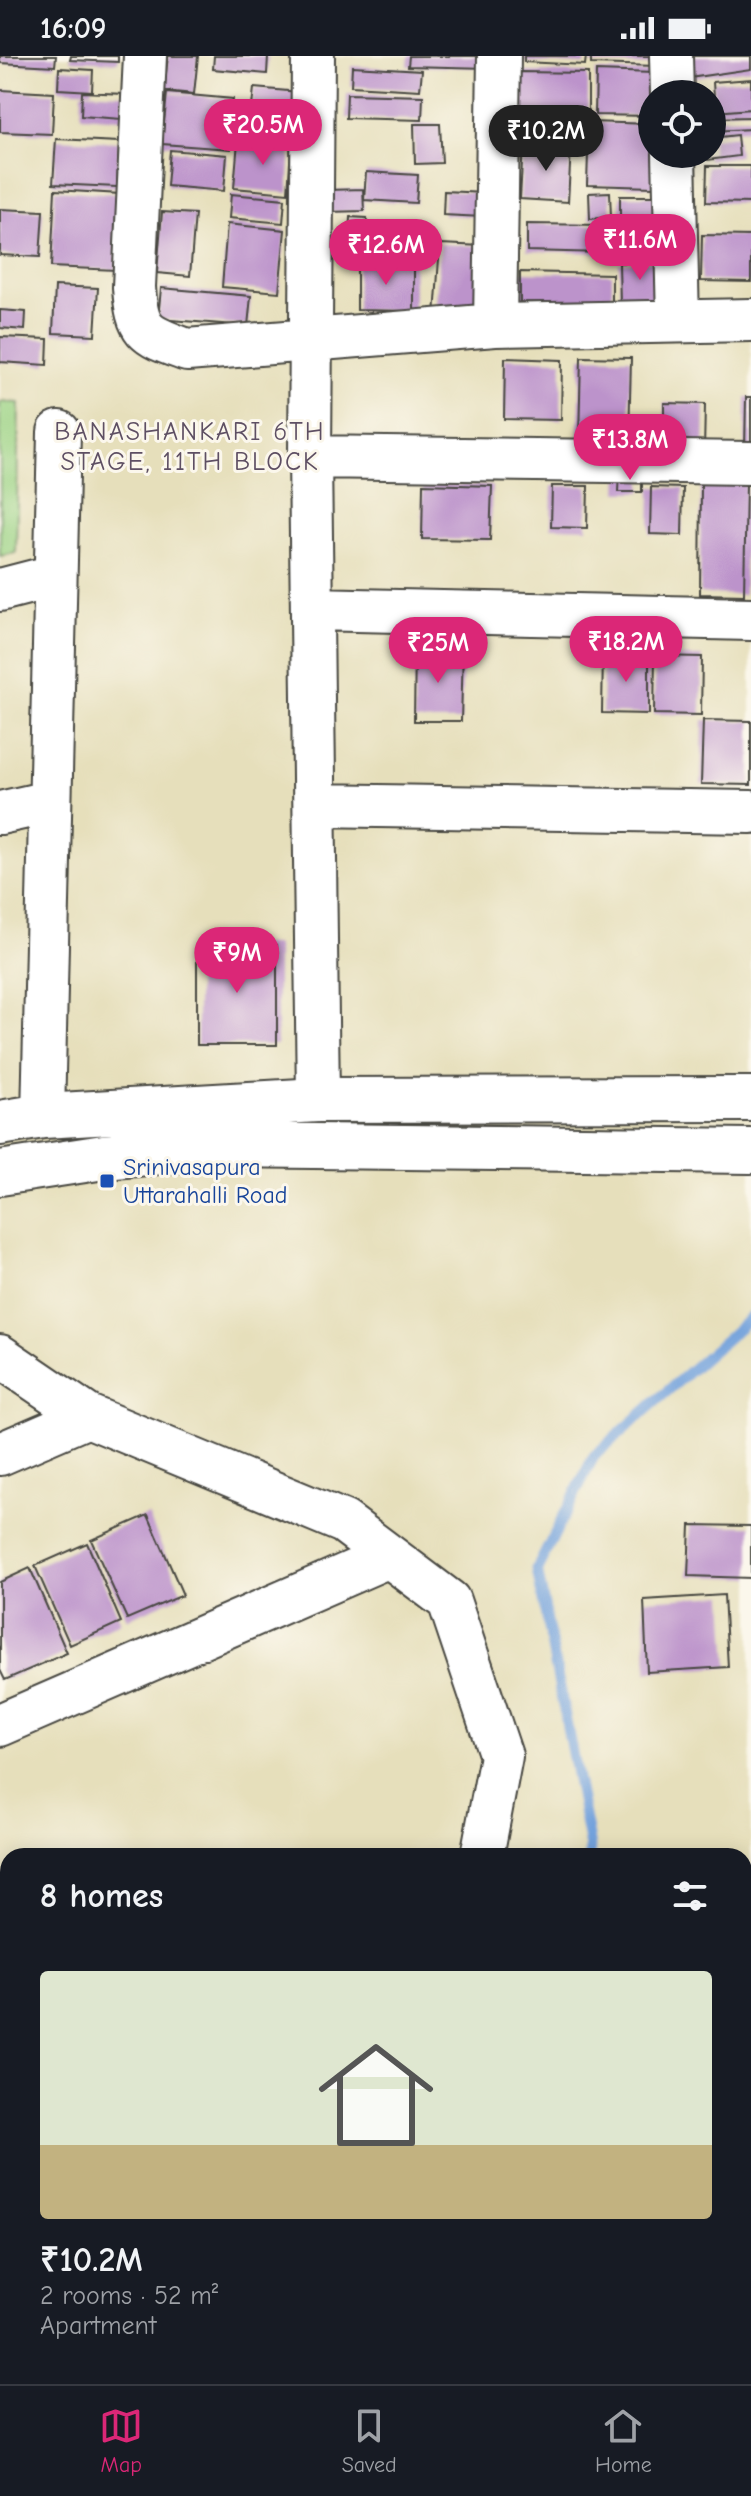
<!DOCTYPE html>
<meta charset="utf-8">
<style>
:root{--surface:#171b24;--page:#20242c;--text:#f1f3f6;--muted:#9ea1a6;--line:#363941;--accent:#db2777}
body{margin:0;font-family:"Comic Neue",sans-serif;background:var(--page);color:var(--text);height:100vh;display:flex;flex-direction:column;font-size:30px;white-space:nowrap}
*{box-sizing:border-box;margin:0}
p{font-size:26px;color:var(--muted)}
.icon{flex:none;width:44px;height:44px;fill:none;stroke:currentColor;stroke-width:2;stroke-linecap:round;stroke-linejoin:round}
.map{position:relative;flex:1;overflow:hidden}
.panel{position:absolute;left:0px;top:1792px;width:752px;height:536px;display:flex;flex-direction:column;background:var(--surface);border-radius:24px 24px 0 0;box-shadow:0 4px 20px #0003}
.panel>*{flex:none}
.controls{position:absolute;left:638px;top:24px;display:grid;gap:16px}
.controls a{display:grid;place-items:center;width:88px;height:88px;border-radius:50%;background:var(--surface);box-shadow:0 4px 20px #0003;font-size:40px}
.price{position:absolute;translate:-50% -68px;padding:0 18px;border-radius:28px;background:var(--accent);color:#fff;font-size:26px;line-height:52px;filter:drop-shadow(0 2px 4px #0008)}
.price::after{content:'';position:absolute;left:50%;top:48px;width:24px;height:18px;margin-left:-12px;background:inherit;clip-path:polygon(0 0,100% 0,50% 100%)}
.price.selected{background:#222;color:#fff}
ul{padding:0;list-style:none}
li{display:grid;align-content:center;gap:16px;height:424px;padding:0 40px}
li+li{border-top:2px solid var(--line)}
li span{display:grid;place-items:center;height:248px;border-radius:8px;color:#555}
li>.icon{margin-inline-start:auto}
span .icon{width:144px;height:144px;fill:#fffc;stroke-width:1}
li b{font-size:34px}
h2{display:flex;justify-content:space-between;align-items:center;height:96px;padding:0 40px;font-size:34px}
.status{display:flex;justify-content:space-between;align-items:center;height:56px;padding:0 40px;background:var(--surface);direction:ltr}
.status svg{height:22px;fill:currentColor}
.tab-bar{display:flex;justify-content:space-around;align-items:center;height:112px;border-top:2px solid var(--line);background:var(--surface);font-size:22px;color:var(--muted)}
.tab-bar a{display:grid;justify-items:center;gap:4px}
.tab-bar .selected{color:var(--accent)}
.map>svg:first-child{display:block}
.green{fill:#9cd384;stroke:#647f58;stroke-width:2}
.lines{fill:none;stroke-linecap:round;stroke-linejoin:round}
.stream{stroke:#73a2dc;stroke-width:11}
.building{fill:#bc93cb}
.street-casing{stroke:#474641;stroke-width:46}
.secondary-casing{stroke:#474641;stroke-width:48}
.path{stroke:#474641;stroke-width:5;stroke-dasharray:6 6;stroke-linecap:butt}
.street{stroke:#fff;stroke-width:42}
.secondary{stroke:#fff;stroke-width:44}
.transit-dot{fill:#1a4fb4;stroke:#fbf7ec;stroke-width:3}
.labels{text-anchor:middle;stroke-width:6;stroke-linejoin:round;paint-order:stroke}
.transit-label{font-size:24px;fill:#164399;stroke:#fbf7ec;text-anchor:start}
.neighbourhood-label{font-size:26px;letter-spacing:2px;fill:#5e4f63;stroke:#fbf7ec}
</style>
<div class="status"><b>16:09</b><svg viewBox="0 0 49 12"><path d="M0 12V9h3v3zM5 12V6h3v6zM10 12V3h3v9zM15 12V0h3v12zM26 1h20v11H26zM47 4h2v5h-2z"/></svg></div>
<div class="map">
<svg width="751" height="2328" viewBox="0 0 751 2328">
<rect width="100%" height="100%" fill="#fbf7ec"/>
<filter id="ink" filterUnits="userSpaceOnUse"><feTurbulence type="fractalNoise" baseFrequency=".0125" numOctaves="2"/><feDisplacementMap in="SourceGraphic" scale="16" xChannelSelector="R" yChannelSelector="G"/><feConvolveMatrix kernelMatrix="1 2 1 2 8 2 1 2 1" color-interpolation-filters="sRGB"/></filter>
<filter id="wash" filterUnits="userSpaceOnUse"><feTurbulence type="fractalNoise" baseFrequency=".006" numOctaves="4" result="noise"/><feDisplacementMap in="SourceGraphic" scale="32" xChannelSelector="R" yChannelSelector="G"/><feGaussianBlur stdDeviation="1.8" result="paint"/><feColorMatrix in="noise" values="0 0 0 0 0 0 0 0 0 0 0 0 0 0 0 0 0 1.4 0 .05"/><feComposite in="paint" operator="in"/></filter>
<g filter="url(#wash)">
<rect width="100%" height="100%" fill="#e6dfbb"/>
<path class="green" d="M0,346L19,347L16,497L0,500Z
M61,2320H456L455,2328H43Z"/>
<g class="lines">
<path class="stream" d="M589,1800L590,1791L537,1513L594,1400L751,1261
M494,2328L495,2320"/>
</g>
<g id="blocks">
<path class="building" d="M0,0H56L55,10L0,7Z
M71,0H118V6L70,4Z
M168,0H198L194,38L164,35Z
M214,0H268L267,18L213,13Z
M409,0H489V12L408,10Z
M524,0H586L585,9L524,6Z
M591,0H657V10L591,8Z
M685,0H751V13L689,22Z
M352,10L422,14L420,34L351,30Z
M59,12L93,14L92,35L58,33Z
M596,15L654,17L652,60L595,59Z
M520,16L588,17V66L519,65Z
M751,23V53L715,56L713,26Z
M254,32L299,36L296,73L250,69Z
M0,34L54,37L52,78L0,76Z
M82,36L124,38L122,63L81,60Z
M167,37L233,43L230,93L162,88Z
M347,38L423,40L422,64L346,62Z
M751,61V73L712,75V62Z
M589,66L652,68L654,131L587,129Z
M414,68H440L442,107L415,108Z
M737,79L739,100L708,104L707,98H712V82Z
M56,83L119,86L117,131L53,128Z
M238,85L291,90L288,137L234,132Z
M523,89L571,91L568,146L520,143Z
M170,94L227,99L224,135L167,130Z
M707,110H751V147L706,146Z
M366,116L418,119L416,147L364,144Z
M363,133L364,155L327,156V134Z
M55,134L120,138L116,214L51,211Z
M444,135L484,137L483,161L443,159Z
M610,136L611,161L590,163L589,137Z
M231,138L285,143L283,167L229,162Z
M620,140H656L655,198H620Z
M0,153L43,155L40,201L0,199Z
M162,156L195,158L190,220L157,217Z
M350,161L367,162L364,199L348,198Z
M227,168L285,174L279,236L222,231Z
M527,168L606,169L605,197L527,195Z
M702,179L751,180V226L701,225Z
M440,188L483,190L478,263L435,260Z
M661,205L662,246L620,248L619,207Z
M357,207H414V255L357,254Z
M520,216L612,218V247L520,246Z
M55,230L98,232L95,279L53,277Z
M161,232L251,240L248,270L158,263Z
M0,254L26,256L25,274L0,272Z
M0,281L48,283L47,309L0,306Z
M581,301L631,302L629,384L579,383Z
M505,302L562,304L561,364L504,363Z
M746,341H751V394H745Z
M664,347L705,348L704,396L664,395Z
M619,415H642V436H618Z
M423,428L492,430L490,484L422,483Z
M701,428H746L744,539L700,538Z
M552,430H588L587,472L551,471Z
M651,431L683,432L682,479L650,478Z
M415,593H463L461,665H414Z
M603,597L649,598V658L602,657Z
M655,600L702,601L701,659L654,658Z
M703,664L751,665V729L701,728Z
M197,888L277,889V989H197Z
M148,1459L183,1539L127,1563L91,1484Z
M690,1469L751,1470V1522L688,1520Z
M87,1487L121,1566L70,1589L35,1510Z
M30,1512L67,1597L5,1624L0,1614V1526Z
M724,1539L728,1611L647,1616L644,1544Z
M0,2200L8,2219V2256L0,2260Z"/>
</g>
</g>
<g filter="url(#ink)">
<use href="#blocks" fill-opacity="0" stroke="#474641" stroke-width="2"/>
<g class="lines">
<g class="street-casing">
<path id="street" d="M145,0L134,231C137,278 146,279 187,294L495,269L751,264
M313,0L310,401L318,1044
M671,0L672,38
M674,98L678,265
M495,269L499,0
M310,401L751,407
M0,534L54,520
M312,553L751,563
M315,749L751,756
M0,757L49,746
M43,1060L59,376
M0,1300L88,1360L344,1466L449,1545L501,1700L482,1800
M0,1398L88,1360
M0,1669L389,1500
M0,2040L8,2036
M744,2162L751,2130
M14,2328L32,2320
M710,2328L711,2320"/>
</g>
<g class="secondary-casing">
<path id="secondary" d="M0,1067L43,1060L318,1044L751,1043
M0,1117L104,1101L230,1089L751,1095"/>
</g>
<path class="path" d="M80,2328L99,2320
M435,2328V2320"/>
<use href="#street" class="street"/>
<use href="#secondary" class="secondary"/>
</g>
</g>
<rect class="transit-dot" x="99" y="1117" width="16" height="16" rx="4"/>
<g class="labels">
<g class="transit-label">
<text x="123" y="1119">Srinivasapura<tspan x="123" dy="28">Uttarahalli Road</tspan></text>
</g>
<g class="neighbourhood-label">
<text x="190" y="384">BANASHANKARI 6TH<tspan x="190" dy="30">STAGE, 11TH BLOCK</tspan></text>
</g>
</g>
</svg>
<div class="controls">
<a><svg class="icon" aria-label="locate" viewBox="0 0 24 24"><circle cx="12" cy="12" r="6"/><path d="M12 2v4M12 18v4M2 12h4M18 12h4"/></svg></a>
</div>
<b class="price" style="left:263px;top:111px">₹20.5M</b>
<b class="price selected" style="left:546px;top:117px">₹10.2M</b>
<b class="price" style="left:640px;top:226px">₹11.6M</b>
<b class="price" style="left:386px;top:231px">₹12.6M</b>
<b class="price" style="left:630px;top:426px">₹13.8M</b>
<b class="price" style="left:626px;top:628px">₹18.2M</b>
<b class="price" style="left:438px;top:629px">₹25M</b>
<b class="price" style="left:237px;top:939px">₹9M</b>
<section class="panel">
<h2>8 homes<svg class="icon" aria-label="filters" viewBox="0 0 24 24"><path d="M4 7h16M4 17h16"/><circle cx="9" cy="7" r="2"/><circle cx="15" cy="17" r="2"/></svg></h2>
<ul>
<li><span style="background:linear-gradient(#dfe7d0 70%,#c2b280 0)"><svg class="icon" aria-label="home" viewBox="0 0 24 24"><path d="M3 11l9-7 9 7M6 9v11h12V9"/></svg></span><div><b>₹10.2M</b><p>2 rooms · 52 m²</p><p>Apartment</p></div></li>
</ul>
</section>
</div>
<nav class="tab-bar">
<a class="selected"><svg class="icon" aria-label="map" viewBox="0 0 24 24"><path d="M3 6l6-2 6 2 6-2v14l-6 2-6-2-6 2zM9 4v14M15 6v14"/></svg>Map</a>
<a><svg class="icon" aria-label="saved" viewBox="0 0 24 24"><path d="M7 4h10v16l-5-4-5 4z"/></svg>Saved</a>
<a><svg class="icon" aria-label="home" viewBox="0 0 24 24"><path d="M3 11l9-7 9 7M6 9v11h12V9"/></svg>Home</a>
</nav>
